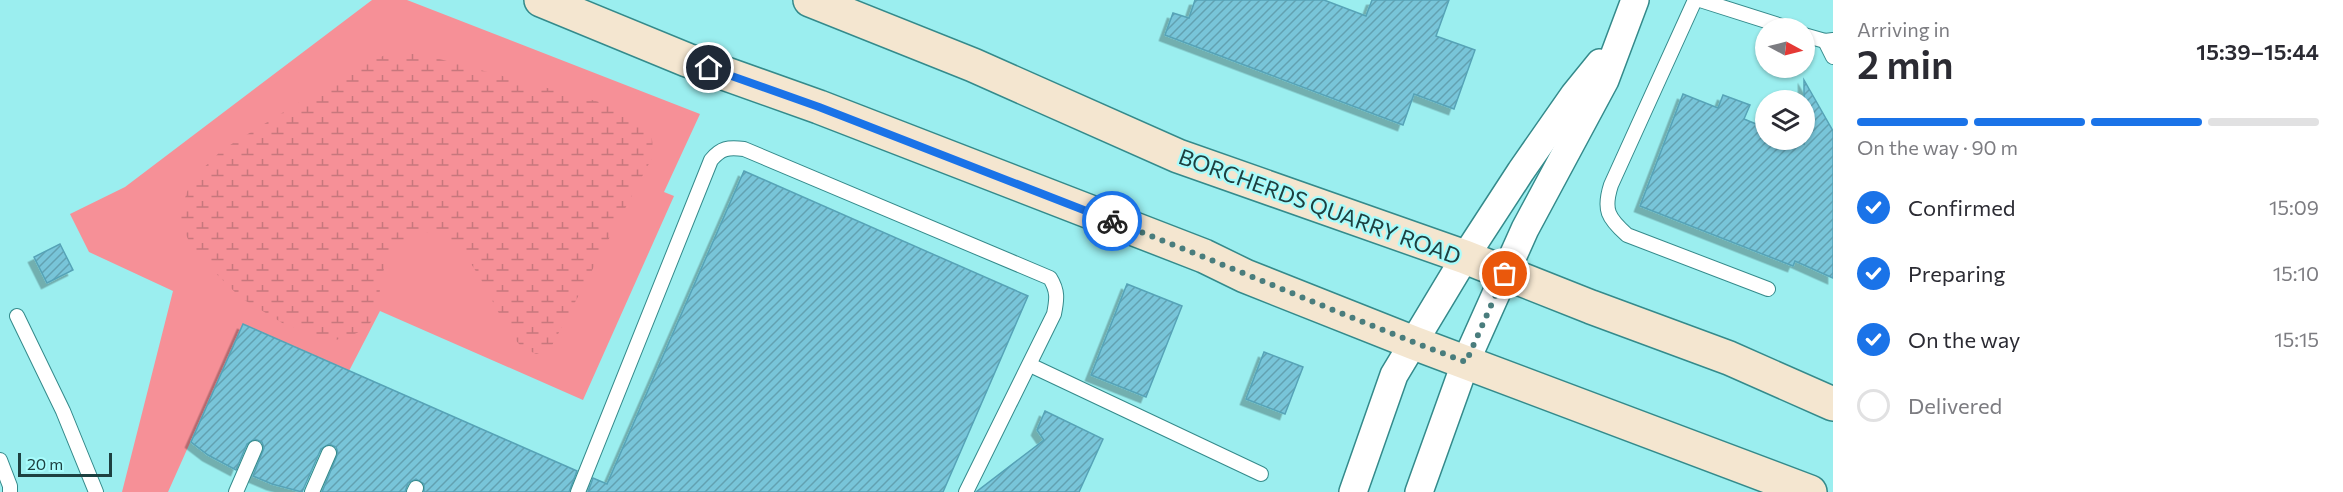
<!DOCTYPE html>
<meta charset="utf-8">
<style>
:root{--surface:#fff;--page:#f2f2f3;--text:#2b2b33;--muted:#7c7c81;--line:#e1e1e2;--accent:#1a73e8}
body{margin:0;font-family:Commissioner,sans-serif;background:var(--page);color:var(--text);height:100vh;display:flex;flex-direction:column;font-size:22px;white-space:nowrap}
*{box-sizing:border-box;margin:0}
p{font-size:20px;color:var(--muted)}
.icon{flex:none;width:33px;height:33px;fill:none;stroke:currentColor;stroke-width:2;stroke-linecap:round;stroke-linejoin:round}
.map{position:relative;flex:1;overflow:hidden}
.drawer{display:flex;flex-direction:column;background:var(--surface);width:510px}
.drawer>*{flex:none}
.needle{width:39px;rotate:97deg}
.tools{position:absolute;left:1755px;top:18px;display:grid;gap:12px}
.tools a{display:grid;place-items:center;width:60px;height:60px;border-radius:50%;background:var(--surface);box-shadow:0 2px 4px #0004;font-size:30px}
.scale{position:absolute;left:18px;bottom:15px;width:94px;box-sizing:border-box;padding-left:6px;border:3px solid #1d4040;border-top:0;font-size:16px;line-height:21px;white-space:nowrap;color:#1d4040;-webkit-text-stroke:4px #a8fcfc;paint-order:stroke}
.pin{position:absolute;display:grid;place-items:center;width:51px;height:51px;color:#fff;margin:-26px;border:3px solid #fff;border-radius:50%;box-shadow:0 2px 6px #0007}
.courier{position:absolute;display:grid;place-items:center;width:60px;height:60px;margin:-30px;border:4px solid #1a73e8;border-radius:50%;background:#fff;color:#222;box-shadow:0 2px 8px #0007}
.headline em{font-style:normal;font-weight:600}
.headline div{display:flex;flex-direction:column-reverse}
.headline{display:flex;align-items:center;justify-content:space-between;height:102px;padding:0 24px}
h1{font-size:39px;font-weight:600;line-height:45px}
.bar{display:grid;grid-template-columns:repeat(4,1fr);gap:9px 6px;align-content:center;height:72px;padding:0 24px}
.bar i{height:8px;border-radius:4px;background:var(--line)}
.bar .selected{background:var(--accent)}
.bar p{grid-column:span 4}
ol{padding:0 24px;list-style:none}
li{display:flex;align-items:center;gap:18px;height:66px}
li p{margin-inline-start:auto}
li .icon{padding:6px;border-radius:50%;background:var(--accent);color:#fff;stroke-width:4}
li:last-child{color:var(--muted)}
li i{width:33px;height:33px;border:3px solid var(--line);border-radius:50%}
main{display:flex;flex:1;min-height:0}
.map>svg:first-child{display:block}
</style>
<main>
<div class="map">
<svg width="1833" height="492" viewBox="0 0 1833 492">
<defs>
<pattern id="wetland-marsh" width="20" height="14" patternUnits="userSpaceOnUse" patternTransform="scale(1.5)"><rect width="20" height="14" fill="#f69097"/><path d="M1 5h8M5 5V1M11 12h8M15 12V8" fill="none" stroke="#c7777d"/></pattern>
<pattern id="building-hatch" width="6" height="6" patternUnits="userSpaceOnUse" patternTransform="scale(1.5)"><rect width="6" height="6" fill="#78c5d9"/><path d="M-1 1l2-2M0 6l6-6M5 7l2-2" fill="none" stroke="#62a1b1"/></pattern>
<filter id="shadow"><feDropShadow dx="-5.5" dy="5.5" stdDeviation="0" flood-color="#0004"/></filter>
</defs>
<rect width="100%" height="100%" fill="#9beeef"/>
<!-- green -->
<path fill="#f69097" d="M372 0H407L700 114 664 192 674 196 583 400 380 311 349 371 243 324 168 492H122L173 291 89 252 70 214 125 187Z"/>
<!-- wetland -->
<path fill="url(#wetland-marsh)" d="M394 51 432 57 618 107C643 120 656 127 652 158L549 351 536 354C531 351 524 349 520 345 492 318 463 205 411 238 399 245 389 256 384 269 377 288 383 315 364 329 356 335 343 337 334 341L284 324 241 298 195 253 178 219 191 180 222 150 352 70Z"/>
<!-- building -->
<g fill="url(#building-hatch)" stroke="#56a3b7" stroke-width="1.5" filter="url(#shadow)">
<path d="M1195 0H1324L1366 16 1372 0H1449L1436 36 1475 50 1454 109 1414 94 1403 125 1165 35 1173 13 1189 18Z"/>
<path d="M1804 80 1833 131V278L1795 261 1793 266 1640 206 1683 94 1718 108 1723 95 1750 105 1744 119 1766 128V140H1793L1804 144Z"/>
<path d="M744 171 1028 296 943 492H588L593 478 607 484Z"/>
<path d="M60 244 73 270 47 283 34 257Z"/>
<path d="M1127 284 1182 306 1146 397 1091 375Z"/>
<path d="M243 324 577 471 569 492H424V484L416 479 408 483 405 492H322L338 453 336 447 329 444 321 449 302 492 272 484 253 476 264 448 262 442 255 439 247 444 236 470 208 455 191 442Z"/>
<path d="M1264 352 1303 367 1285 414 1246 399Z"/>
<path d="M1045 411 1103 439 1079 492H976L1044 440 1037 430Z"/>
</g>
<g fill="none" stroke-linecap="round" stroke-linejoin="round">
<defs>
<g id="lane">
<path d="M1695 0 1611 185C1603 210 1608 218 1627 235L1768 289"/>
<path d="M1700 0 1788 28"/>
<path d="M1804 35 1825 41 1833 40"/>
<path d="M1825 41 1833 57"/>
<path d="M17 316 63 411 96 492"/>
<path d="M1030 365 1261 474"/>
<path d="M0 460 10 486V492"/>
<path d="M236 492 255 448"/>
<path d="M312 492 329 453"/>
<path d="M414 492 416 488"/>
<path d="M578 492 711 160C721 148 728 147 744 149L1050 278C1058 291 1057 299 1054 314L966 492"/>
</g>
<g id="street">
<path d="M1353 492 1394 375 1465 257 1521 171 1574 95 1600 63"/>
<path d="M1419 492 1466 361 1525 229 1605 80 1635 0"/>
</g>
<g id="secondary">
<path d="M541 0 687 60 819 107 1204 256 1245 276 1414 343 1810 492"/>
<path d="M810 0 973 65 1178 156 1465 257 1591 307 1729 358 1833 404"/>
</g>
</defs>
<!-- lane casing -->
<use href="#lane" stroke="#348a8b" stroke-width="16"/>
<!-- street casing -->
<use href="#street" stroke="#348a8b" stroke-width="30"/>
<!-- secondary casing -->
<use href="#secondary" stroke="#348a8b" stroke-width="36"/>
<!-- lane -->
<use href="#lane" stroke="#fff" stroke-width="14"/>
<!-- street -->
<use href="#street" stroke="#fff" stroke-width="27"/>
<!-- secondary -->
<use href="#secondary" stroke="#f4e6d0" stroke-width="33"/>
</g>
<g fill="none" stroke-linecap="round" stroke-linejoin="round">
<!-- done -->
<path stroke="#497d7d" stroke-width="6" stroke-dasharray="0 10.8" d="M1112 221C1231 266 1347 318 1466 362L1505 274"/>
<!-- route -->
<path stroke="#1a73e8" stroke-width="8" d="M709 68 819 107 1112 221"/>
</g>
<g text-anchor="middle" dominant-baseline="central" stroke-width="4.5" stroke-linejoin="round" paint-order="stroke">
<!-- street labels -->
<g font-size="22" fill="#1d4040" stroke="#a8fcfc">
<text transform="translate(1320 206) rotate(20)">BORCHERDS QUARRY ROAD</text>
</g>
</g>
</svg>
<div class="tools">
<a><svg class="needle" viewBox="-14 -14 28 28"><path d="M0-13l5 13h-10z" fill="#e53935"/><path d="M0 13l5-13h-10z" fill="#7c7c81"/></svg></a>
<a><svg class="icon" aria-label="layers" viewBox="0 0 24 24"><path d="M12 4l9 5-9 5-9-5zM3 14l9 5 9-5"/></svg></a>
</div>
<div class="scale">20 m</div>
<div class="pin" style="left:1505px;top:274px;background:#ea580c"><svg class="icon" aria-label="bag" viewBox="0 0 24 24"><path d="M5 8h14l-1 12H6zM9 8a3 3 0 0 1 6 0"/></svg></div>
<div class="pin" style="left:709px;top:68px;background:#1f2937"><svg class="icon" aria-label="home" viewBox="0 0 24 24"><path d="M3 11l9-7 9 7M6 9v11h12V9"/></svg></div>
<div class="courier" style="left:1112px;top:221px"><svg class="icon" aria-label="bike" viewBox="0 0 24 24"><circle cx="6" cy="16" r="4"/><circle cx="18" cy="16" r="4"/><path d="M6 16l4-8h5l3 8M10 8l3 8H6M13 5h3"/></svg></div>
</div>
<section class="drawer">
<div class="headline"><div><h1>2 min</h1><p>Arriving in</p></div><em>15:39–15:44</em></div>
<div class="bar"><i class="selected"></i><i class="selected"></i><i class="selected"></i><i></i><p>On the way · 90 m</p></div>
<ol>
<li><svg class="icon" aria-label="check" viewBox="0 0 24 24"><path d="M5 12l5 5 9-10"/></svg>Confirmed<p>15:09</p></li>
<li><svg class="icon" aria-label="check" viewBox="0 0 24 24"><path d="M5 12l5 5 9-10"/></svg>Preparing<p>15:10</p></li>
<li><svg class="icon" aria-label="check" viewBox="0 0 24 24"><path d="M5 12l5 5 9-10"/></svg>On the way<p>15:15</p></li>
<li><i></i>Delivered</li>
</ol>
</section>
</main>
